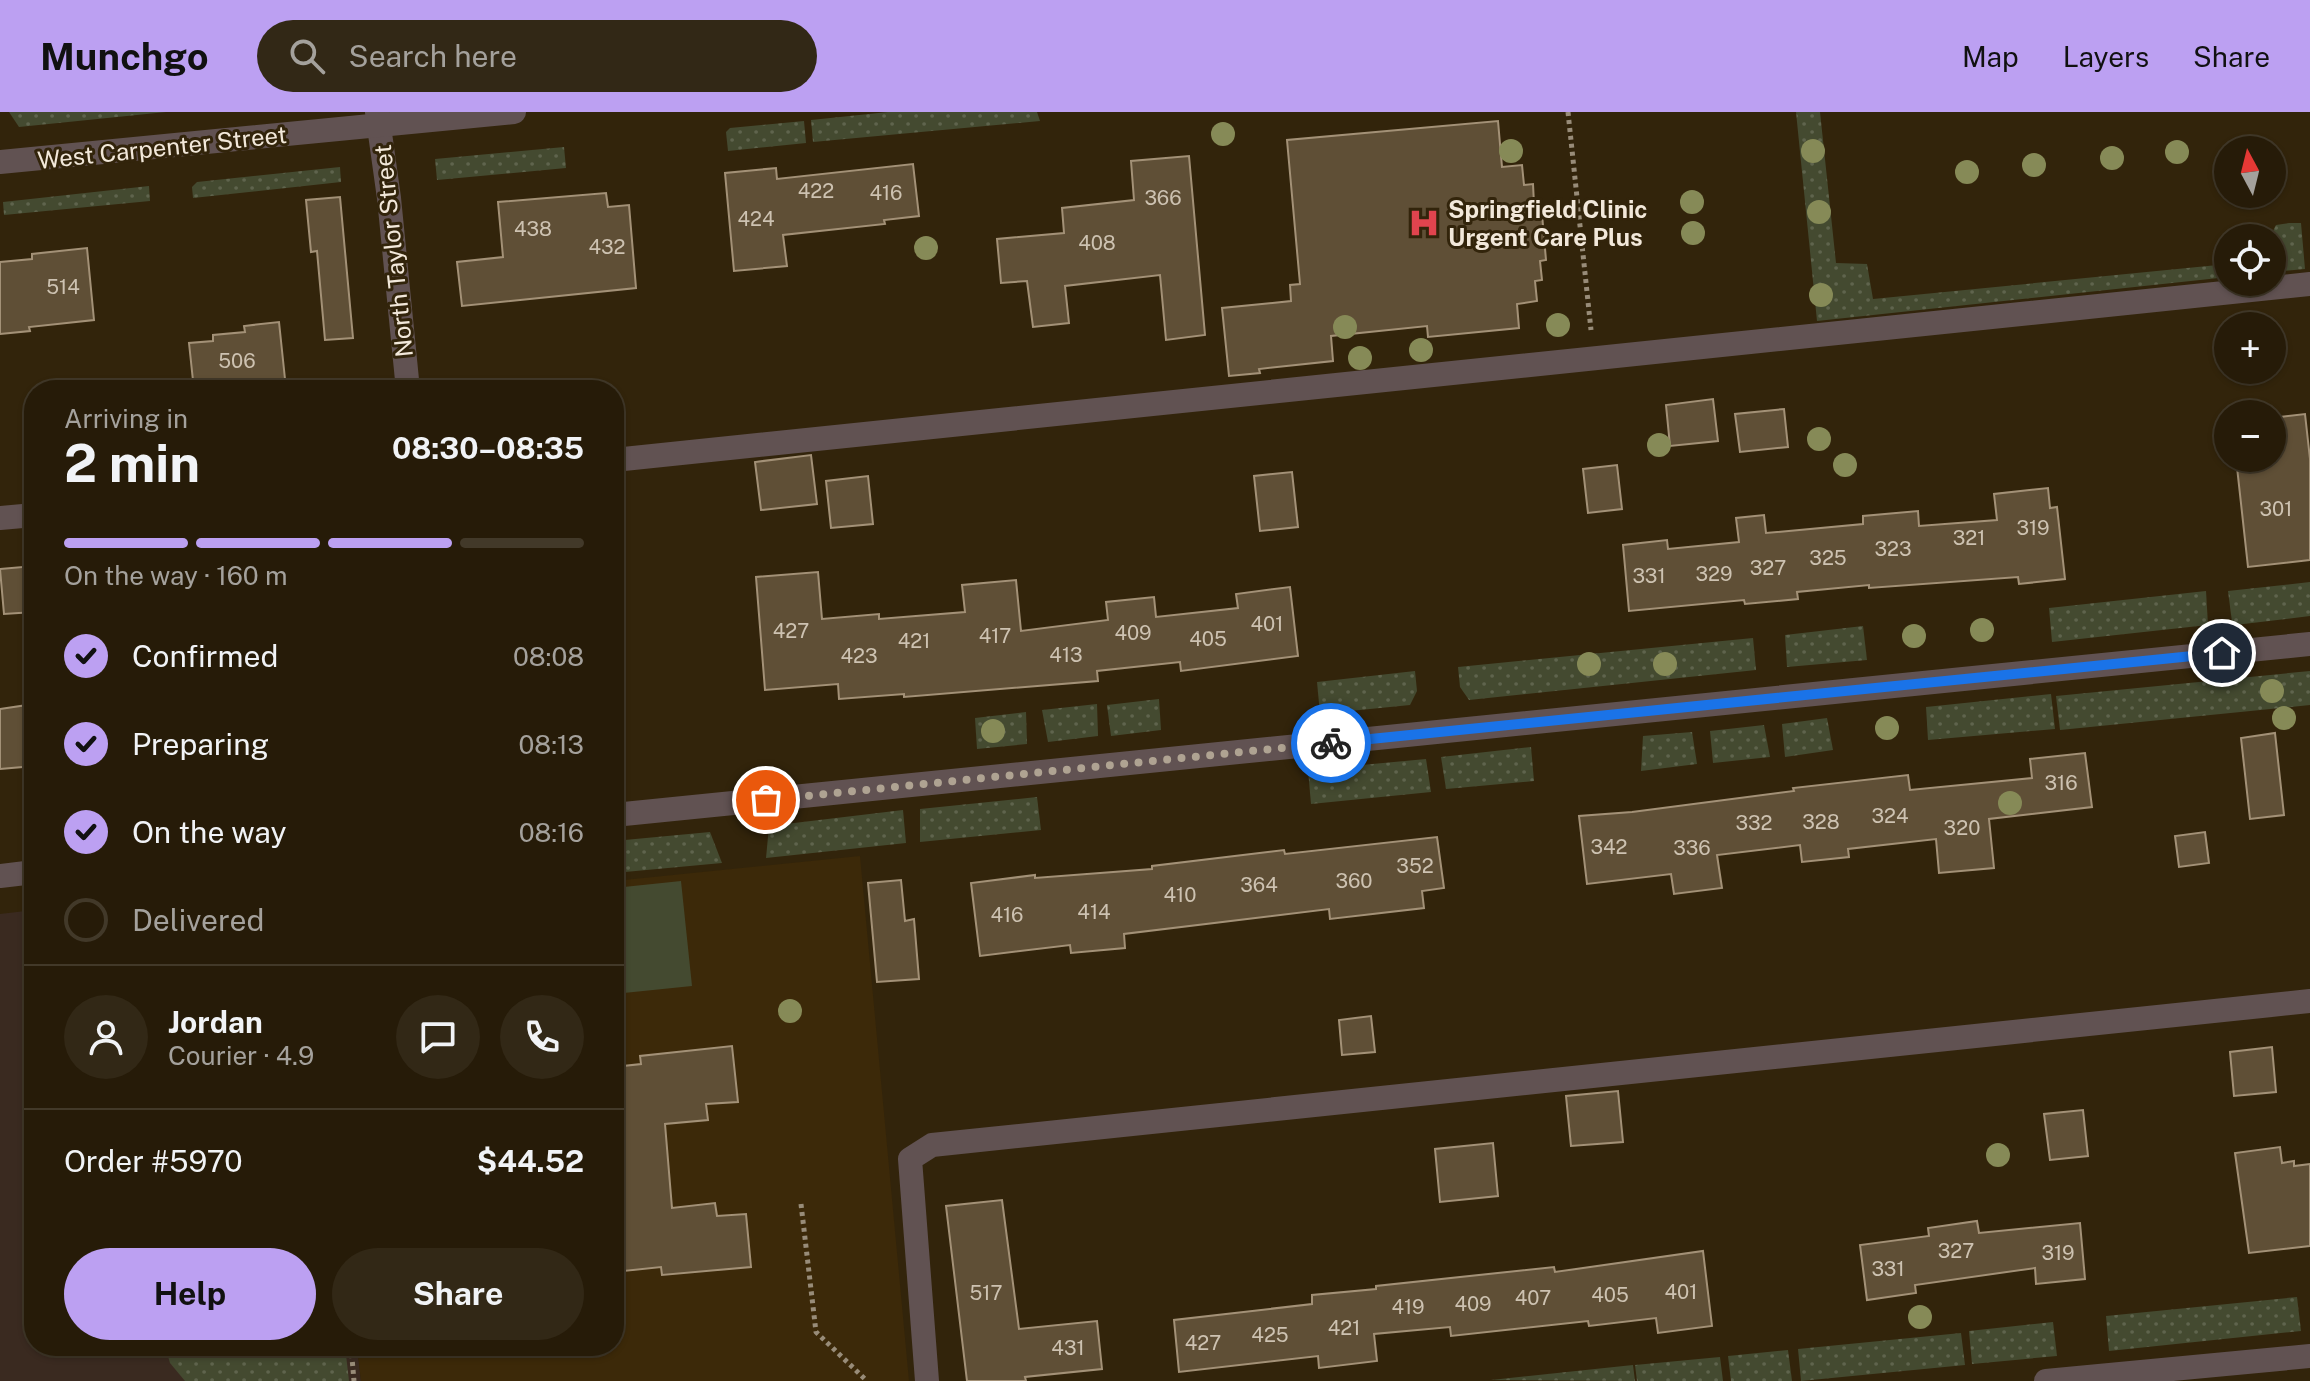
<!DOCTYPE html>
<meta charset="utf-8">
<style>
:root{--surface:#261b08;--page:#322816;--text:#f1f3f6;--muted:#a4a19c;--line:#423929;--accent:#bca0f2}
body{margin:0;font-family:"Public Sans",sans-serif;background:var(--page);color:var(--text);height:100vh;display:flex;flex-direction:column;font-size:30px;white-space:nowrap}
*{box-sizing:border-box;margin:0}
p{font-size:26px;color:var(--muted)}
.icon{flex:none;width:44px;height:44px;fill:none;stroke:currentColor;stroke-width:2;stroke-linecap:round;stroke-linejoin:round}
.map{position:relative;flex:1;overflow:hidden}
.side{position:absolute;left:24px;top:268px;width:600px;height:976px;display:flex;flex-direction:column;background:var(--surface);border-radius:32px;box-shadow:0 2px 6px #0004,0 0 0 2px var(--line)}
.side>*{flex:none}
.needle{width:52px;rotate:353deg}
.controls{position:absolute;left:2214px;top:24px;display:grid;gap:16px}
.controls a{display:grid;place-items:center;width:72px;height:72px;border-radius:50%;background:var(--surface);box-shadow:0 2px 6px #0004,0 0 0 2px var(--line);font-size:40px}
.pin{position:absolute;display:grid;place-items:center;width:68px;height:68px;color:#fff;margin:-34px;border:4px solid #fff;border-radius:50%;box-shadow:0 2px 8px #0007}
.courier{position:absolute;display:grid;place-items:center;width:80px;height:80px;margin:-40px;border:6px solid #1a73e8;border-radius:50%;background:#fff;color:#222;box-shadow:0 2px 10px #0007}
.head em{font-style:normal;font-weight:700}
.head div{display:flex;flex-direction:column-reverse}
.head{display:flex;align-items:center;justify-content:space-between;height:136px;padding:0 40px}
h1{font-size:52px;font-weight:700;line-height:60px}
.bar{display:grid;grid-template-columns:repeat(4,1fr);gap:12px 8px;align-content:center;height:96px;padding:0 40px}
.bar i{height:10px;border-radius:6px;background:var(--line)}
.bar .current{background:var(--accent)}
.bar p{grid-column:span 4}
.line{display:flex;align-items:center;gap:20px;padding:0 40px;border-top:2px solid var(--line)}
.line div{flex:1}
.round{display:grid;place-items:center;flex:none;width:84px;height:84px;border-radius:42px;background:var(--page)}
ol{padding:0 40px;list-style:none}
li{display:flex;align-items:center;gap:24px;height:88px}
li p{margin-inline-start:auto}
li .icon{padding:8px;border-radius:50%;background:var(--accent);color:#111;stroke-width:4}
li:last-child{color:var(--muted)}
li i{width:44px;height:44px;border:4px solid var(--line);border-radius:50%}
.cta{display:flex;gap:16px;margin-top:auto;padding:16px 40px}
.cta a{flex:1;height:92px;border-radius:48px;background:var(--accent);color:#111;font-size:32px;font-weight:700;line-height:92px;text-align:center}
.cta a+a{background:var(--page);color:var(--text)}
header{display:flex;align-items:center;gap:48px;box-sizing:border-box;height:112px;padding:0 40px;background:var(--accent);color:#111}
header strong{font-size:38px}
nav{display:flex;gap:44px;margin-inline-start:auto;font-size:28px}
.search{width:560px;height:72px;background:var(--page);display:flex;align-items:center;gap:20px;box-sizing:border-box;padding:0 28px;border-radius:44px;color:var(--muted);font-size:30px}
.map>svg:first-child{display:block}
</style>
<header>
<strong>Munchgo</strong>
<div class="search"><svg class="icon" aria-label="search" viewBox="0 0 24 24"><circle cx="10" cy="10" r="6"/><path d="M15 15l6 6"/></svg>Search here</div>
<nav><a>Map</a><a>Layers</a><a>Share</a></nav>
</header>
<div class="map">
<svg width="2310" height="1269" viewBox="0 0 2310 1269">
<defs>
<pattern id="grass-dots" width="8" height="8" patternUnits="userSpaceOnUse" patternTransform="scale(2)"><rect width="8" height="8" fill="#444a30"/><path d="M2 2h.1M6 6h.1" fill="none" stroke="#5f644d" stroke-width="1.8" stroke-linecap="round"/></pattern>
</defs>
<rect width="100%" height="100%" fill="#32240b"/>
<!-- commercial -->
<path fill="#3a2a20" d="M34 798V1234H357L361 1269H0V802Z"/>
<!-- built -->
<path fill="#3c2909" d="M860 744 909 1269H361L357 1234H614V769Z"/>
<!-- grass -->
<g fill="url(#grass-dots)">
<path d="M9 0H166L19 15Z"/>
<path d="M888 0H1037L1040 9 813 30 811 8Z"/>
<path d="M1796 0H1820L1836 151 1867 152 1873 187 2228 152V165L1817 209Z"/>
<path d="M804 9 806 31 728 39 726 20 730 16Z"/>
<path d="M564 35 566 56 437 68 435 47Z"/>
<path d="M340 55 341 70 193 86 192 75 197 70Z"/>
<path d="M149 74 150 89 4 103 3 90Z"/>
<path d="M2289 111H2301L2305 157 2272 160V148L2275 147 2272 121 2276 113Z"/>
<path d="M2310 470V504L2235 513 2232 510 2228 479Z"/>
<path d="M2206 479 2208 513 2052 530 2049 496Z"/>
<path d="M1863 514 1867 548 1787 555 1785 523Z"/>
<path d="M1753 526 1756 558 1469 588 1460 575 1458 555Z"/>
<path d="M1415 559 1417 579 1410 593 1320 602 1317 570Z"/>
<path d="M2310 559V593L2060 618 2056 584Z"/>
<path d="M2051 582 2055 617 1928 628 1926 595Z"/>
<path d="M1159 587 1161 618 1111 624 1107 593Z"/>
<path d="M1097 592 1098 624 1048 630 1042 598Z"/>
<path d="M1026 600 1027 632 977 637 975 606Z"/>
<path d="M1827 606 1833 638 1785 645 1782 612Z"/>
<path d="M1764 613 1770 645 1713 651 1710 619Z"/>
<path d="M1692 620 1697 652 1641 659 1643 624Z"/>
<path d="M1531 635 1534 669 1446 677 1441 645Z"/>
<path d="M1426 647 1431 680 1311 692 1308 658Z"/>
<path d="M1037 685 1041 718 920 730V697Z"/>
<path d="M903 698 906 731 766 746 769 714Z"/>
<path d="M710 720 722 751 614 761V729Z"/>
<path d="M2297 1185 2301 1219 2109 1239 2106 1204Z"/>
<path d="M2053 1210 2057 1244 1972 1252 1969 1219Z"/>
<path d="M1961 1221 1965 1253 1801 1269 1798 1237Z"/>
<path d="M165 1234H345L349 1269H185L170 1251Z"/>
<path d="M1788 1238 1792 1269H1731L1728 1244Z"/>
<path d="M1720 1245 1723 1269H1637L1635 1253Z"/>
<path d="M1633 1253 1635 1269 1491 1268Z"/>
</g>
<!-- pitch -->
<path fill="#444a30" d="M681 769 692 874 614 882V776Z"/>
<!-- building -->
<g fill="#5f4f36" stroke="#a39177" stroke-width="2">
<path d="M1498 9 1502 55 1522 53 1524 73 1533 72 1534 92 1541 91 1546 148 1540 149 1542 168 1535 169 1537 189 1517 192 1519 216 1428 225 1427 214 1331 224 1333 249 1259 257 1260 261 1229 264 1222 196 1291 189 1290 173 1300 172 1287 28Z"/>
<path d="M1189 44 1205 223 1166 228 1160 163 1065 174 1069 211 1033 215 1027 169 1001 171 997 127 1064 121 1062 96 1134 88 1131 49Z"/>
<path d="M913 52 919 104 884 108 885 112 783 123 787 154 734 159 725 61 776 56 777 67Z"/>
<path d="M606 81 608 95 629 93 636 176 462 194 457 150 503 145 498 90Z"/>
<path d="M340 85 353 226 325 228 317 139 311 140 306 88Z"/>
<path d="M87 136 94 208 29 215 30 219 0 222V150L32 147V142Z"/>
<path d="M279 210 285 267 229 272 230 278H194L189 231 213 229V223L245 220 244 214Z"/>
<path d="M1713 287 1718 329 1670 334 1666 293Z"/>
<path d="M1784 297 1788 335 1740 340 1735 302Z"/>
<path d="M2305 302 2310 347V448L2248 455 2236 346H2272V306Z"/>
<path d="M811 343 817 392 761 398 755 350Z"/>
<path d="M1617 353 1622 397 1588 401 1583 357Z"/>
<path d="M1292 360 1298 415 1260 419 1254 364Z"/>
<path d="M868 364 873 412 831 416 826 369Z"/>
<path d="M2048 376 2050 396 2057 395 2065 467 2019 472 2018 465 1869 476V473L1797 480 1798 487 1745 492 1744 488 1629 499 1623 433 1667 428 1668 437 1739 430 1736 406 1764 403 1766 421 1863 412V404L1918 399 1919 414 1997 408 1994 382Z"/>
<path d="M34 454V500L4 502 0 457Z"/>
<path d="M818 460 822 507 879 502V507L965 500 962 473 1016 468 1021 519 1108 508 1106 490 1154 485 1156 505 1238 496 1236 482 1290 475 1298 544 1181 559 1180 550 1097 559 1098 569 904 585V582L839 587 838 572 765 578 756 465Z"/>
<path d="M34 592V654L0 657V597Z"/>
<path d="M2275 621 2284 703 2250 707 2241 626Z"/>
<path d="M2085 641 2092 695 1989 707 1994 756 1939 761 1936 727 1848 737 1849 745 1802 750 1800 733 1717 743 1722 776 1674 782 1671 762 1587 772 1579 704 1632 700 1794 679 1793 676 1908 663 1910 678 2032 666 2030 647Z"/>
<path d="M2205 720 2209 751 2179 755 2175 724Z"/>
<path d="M1437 725 1444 776 1422 779 1424 796 1330 807 1329 797 1124 822 1125 836 1071 841 1070 833 980 844 971 771 1035 763V766L1152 757V754L1284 738 1285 742Z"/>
<path d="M901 768 905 809 914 807 919 867 877 870 868 771Z"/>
<path d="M1371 904 1375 940 1342 943 1339 908Z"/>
<path d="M732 934 738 990 706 992 708 1008 665 1012 672 1096 715 1091 717 1104 746 1102 751 1155 662 1163 661 1155 614 1160V955L641 952 640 944Z"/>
<path d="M2272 935 2276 980 2234 984 2230 940Z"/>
<path d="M1618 979 1623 1030 1571 1034 1566 984Z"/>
<path d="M2083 998 2088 1044 2050 1048 2044 1002Z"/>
<path d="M1493 1031 1498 1084 1440 1090 1435 1037Z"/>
<path d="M2280 1035 2282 1051 2294 1049V1054L2310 1052V1134L2249 1141 2235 1041Z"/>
<path d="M1002 1088 1019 1217 1097 1209 1102 1257 1025 1265 1026 1269H967L946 1094Z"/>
<path d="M1977 1109 1979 1121 2080 1111 2085 1167 2036 1172 2035 1156 1915 1173 1916 1181 1867 1188 1860 1133 1929 1124 1928 1116Z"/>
<path d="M1703 1139 1712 1214 1658 1221 1656 1206 1589 1214 1588 1209 1451 1224 1450 1215 1374 1222 1377 1249 1319 1256 1318 1244 1179 1260 1174 1208 1312 1192V1183L1376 1177V1174L1554 1155 1555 1160Z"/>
</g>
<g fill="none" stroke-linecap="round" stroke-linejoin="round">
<!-- path -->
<g stroke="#988c79" stroke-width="5" stroke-dasharray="4 4" stroke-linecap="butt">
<path d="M1568 0 1591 218"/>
<path d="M801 1092 816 1220 867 1269"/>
<path d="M351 1234 354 1269"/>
</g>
<!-- minor -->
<g stroke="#615252" stroke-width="24">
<path d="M377 0 389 86 408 278"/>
<path d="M0 50 514 0"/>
<path d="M614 348 2310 172"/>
<path d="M0 406 34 403"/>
<path d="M614 703 2310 532"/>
<path d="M0 764 34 760"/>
<path d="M927 1269 910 1047 932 1033 2310 889"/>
<path d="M2046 1269 2310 1244"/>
</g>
</g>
<!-- trees -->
<g fill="#868a57">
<circle cx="1223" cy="22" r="12"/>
<circle cx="1511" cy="39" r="12"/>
<circle cx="1813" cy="39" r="12"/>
<circle cx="2177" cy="40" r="12"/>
<circle cx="2112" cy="46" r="12"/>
<circle cx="2034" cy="53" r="12"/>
<circle cx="1967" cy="60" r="12"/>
<circle cx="1692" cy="90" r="12"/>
<circle cx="1819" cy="100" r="12"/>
<circle cx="1693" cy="121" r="12"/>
<circle cx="926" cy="136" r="12"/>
<circle cx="1821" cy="183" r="12"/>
<circle cx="1558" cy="213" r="12"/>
<circle cx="1345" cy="215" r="12"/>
<circle cx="1421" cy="238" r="12"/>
<circle cx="1360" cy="246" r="12"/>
<circle cx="1819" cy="327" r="12"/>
<circle cx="1659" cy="333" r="12"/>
<circle cx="1845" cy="353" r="12"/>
<circle cx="1982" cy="518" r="12"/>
<circle cx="1914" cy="524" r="12"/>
<circle cx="1589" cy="552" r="12"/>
<circle cx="1665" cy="552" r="12"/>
<circle cx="2272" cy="579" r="12"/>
<circle cx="2284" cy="606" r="12"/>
<circle cx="1887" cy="616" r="12"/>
<circle cx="993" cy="619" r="12"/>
<circle cx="2010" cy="691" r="12"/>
<circle cx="790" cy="899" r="12"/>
<circle cx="1998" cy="1043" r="12"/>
<circle cx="1920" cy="1205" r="12"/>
</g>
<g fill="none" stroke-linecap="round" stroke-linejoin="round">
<!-- done -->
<path stroke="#afa392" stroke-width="8" stroke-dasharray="0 14.4" d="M766 688 1331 631"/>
<!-- route -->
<path stroke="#1a73e8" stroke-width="10" d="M1331 631 2222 541"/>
</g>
<!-- icons -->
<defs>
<symbol id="hospital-bare" viewBox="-9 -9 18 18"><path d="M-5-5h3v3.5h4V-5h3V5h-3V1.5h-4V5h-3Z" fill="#e0444e" stroke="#32240b" stroke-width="2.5" paint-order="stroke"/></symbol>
</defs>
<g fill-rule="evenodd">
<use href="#hospital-bare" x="1402" y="89" width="44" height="44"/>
</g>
<g text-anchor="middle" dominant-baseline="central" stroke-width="6" stroke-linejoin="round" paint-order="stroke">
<!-- number labels -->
<g font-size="20" fill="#cdc2b1">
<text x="816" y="79">422</text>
<text x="886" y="81">416</text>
<text x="1163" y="86">366</text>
<text x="756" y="107">424</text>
<text x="533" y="117">438</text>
<text x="1097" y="131">408</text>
<text x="607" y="135">432</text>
<text x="63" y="175">514</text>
<text x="237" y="249">506</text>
<text x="2276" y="397">301</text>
<text x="2033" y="416">319</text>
<text x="1969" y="426">321</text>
<text x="1893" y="437">323</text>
<text x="1828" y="446">325</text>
<text x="1768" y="456">327</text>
<text x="1714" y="462">329</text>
<text x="1649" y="464">331</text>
<text x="1267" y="512">401</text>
<text x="791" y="519">427</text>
<text x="1133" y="521">409</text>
<text x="995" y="524">417</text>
<text x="1208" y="527">405</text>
<text x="914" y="529">421</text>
<text x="1066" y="543">413</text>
<text x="859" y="544">423</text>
<text x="2061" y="671">316</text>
<text x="1890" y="704">324</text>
<text x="1821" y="710">328</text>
<text x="1754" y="711">332</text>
<text x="1962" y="716">320</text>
<text x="1609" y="735">342</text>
<text x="1692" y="736">336</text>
<text x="1415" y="754">352</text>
<text x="1354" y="769">360</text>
<text x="1259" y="773">364</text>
<text x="1180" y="783">410</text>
<text x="1094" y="800">414</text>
<text x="1007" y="803">416</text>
<text x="1956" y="1139">327</text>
<text x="2058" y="1141">319</text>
<text x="1888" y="1157">331</text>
<text x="1681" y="1180">401</text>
<text x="986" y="1181">517</text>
<text x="1610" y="1183">405</text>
<text x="1533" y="1186">407</text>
<text x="1473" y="1192">409</text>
<text x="1408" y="1195">419</text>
<text x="1344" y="1216">421</text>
<text x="1270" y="1223">425</text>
<text x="1203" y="1231">427</text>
<text x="1068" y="1236">431</text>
</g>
<!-- street labels -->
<g font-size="24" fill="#f2e8da" stroke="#32240b">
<text transform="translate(162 35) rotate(-6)">West Carpenter Street</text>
<text transform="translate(393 139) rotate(-96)">North Taylor Street</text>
</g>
<!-- poi labels -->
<g font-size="24" font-weight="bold" fill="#f2e8da" stroke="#32240b" text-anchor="start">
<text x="1448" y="97">Springfield Clinic<tspan x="1448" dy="28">Urgent Care Plus</tspan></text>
</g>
</g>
</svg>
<div class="controls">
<a><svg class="needle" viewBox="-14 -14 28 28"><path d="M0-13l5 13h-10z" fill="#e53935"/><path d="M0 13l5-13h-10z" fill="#a4a19c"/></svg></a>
<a><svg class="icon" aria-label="locate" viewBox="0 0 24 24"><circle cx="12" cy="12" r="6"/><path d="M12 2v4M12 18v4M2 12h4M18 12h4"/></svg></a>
<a>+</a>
<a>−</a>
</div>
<div class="pin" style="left:766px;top:688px;background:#ea580c"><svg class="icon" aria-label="bag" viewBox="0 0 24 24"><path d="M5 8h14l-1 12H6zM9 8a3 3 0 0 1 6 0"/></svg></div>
<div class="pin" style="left:2222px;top:541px;background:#1f2937"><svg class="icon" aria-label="home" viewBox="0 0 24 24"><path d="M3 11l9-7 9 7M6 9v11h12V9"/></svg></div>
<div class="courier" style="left:1331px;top:631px"><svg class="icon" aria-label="bike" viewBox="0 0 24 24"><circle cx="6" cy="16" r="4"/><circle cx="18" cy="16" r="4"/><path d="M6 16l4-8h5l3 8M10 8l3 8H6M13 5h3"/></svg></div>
<section class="side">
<div class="head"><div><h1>2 min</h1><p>Arriving in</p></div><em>08:30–08:35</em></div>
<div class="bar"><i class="current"></i><i class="current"></i><i class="current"></i><i></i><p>On the way · 160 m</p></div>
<ol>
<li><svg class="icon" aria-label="check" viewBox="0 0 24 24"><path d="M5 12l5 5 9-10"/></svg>Confirmed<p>08:08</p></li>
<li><svg class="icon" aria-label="check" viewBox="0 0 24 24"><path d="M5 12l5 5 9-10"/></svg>Preparing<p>08:13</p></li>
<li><svg class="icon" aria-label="check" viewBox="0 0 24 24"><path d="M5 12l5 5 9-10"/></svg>On the way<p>08:16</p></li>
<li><i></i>Delivered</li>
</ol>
<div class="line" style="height:144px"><a class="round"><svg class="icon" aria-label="person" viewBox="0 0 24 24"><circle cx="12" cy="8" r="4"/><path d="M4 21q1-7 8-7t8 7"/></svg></a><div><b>Jordan</b><p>Courier · 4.9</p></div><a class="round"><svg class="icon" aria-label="chat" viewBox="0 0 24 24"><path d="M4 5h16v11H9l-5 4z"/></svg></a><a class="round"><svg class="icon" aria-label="phone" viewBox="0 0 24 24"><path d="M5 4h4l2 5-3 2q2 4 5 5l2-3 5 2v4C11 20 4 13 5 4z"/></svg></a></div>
<div class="line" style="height:104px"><div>Order #5970</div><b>$44.52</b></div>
<div class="cta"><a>Help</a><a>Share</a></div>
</section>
</div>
